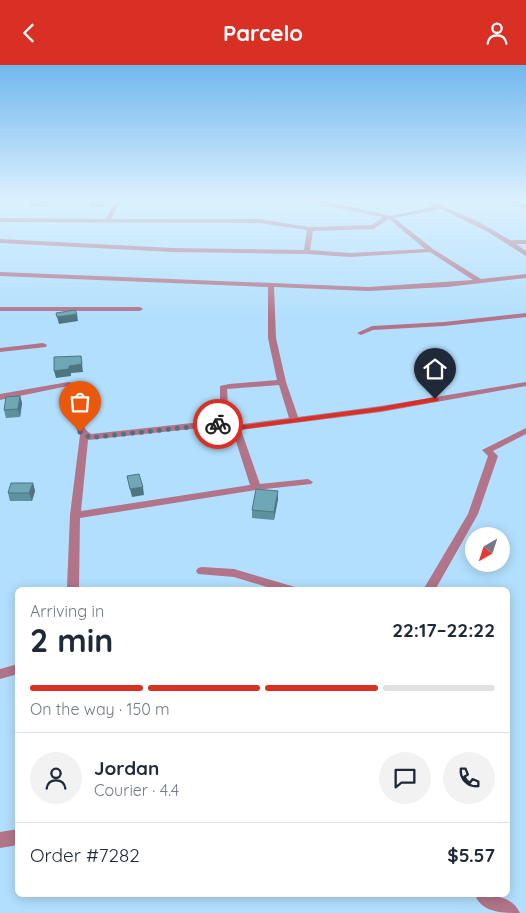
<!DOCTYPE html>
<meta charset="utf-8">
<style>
:root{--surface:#fff;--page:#f2f2f3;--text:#1f2937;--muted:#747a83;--line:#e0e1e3;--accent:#d93025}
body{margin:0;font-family:Quicksand,sans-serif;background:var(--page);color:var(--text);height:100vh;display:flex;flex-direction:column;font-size:19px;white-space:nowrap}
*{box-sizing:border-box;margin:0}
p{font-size:16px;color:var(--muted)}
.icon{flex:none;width:28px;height:28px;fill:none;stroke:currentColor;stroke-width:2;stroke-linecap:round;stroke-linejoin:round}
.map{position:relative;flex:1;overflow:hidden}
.panel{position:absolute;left:15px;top:522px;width:495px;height:310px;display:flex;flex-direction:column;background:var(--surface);border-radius:8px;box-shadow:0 2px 12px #0003}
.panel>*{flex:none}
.needle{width:32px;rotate:219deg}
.buttons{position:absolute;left:465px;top:462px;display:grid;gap:10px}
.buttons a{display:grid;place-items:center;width:45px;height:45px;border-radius:50%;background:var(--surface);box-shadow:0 2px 12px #0003;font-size:25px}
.pin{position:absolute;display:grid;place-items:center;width:42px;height:42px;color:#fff;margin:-51px -21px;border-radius:50% 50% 50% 0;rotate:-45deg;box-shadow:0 0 5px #0007}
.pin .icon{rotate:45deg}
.courier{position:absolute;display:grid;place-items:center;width:50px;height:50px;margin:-25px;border:4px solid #d93025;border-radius:50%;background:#fff;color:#222;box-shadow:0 1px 6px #0007}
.summary em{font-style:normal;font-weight:800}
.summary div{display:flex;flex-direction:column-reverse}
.summary{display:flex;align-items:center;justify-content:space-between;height:85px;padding:0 15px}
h1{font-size:32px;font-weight:800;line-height:38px}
.bar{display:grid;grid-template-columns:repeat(4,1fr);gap:8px 5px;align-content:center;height:60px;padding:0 15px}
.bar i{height:6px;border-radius:4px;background:var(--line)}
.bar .current{background:var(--accent)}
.bar p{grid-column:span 4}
.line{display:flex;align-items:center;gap:12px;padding:0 15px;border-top:1px solid var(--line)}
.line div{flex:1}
.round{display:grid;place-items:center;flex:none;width:52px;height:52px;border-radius:26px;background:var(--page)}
header{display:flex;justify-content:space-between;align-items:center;height:65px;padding:0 15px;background:var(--accent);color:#fff;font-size:22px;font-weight:800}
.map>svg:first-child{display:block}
</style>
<header><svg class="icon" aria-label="back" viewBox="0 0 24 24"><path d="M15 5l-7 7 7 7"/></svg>Parcelo<svg class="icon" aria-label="person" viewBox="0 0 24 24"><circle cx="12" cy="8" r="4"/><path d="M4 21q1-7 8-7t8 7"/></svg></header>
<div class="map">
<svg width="526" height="848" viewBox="0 0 526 848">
<rect width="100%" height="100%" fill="#b2dffd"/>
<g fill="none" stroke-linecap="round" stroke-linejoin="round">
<!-- minor -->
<g fill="#b27489" fill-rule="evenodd">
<path d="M116 135H121L111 154H259L310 162 372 160 383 152 296 135 325 136 391 151 436 141 422 135H429L479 157 510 175H526V179H516L526 186V191L488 167 441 144 394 153 433 184 481 214 526 209V213L447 222 368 226 274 222 276 273 286 317 298 352 381 341 526 317V321L381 347 241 365 260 419 308 414 313 417 311 419 256 425 80 453 79 522 77 525H69L67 522 70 450 80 370C69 355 76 342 83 327L81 324 68 321 0 335V329L68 317 87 320 91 327C85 340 75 359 91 369L220 355V321L229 319 277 315 268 273V222L0 211V207L368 222 473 215 430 187 350 192 307 189 173 187 0 178V174L173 183 304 185 307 165 259 158 0 157V153L106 154ZM389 154 425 184 350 188 310 185 313 166 373 164ZM279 320 289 353 236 360 229 357 227 324ZM219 361 228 363 234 370 250 420 81 446 88 375Z"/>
<path d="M503 135H510L526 140V144Z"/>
<path d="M0 242H140L143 244 140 246H0Z"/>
<path d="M526 248V252L444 261 373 265 361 270 357 268 372 261 444 257Z"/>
<path d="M43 278 47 280 46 282 0 287V283Z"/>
<path d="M526 363V369L493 386 498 391 478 449 435 525H423L468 449 488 391 482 385Z"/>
<path d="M202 502 234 504 295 522 297 525H277L234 512 198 509 196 506 198 503Z"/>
<path d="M18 599V609L0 614V604Z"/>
<path d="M18 764V780L0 783V767Z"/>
<path d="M475 830C491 830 512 830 520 848 503 848 482 848 475 830Z"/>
</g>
</g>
<!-- wall -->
<g fill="#5f909d">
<path d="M29 135H49V137L45 141H30L29 136Z"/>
<path d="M91 135 105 137 103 142H91L90 137Z"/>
<path d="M20 331 22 338 20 352 6 353 4 345Z"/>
<path d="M33 418 35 426 32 436H10L8 428Z"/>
<path d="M278 434 274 455 252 453V445Z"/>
</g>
<!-- shaded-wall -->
<g fill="#4e7580">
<path d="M45 135H49V137L45 141 44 136Z"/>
<path d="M103 135H105V137L103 142 102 137Z"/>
<path d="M77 249 78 256 59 259 57 252Z"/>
<path d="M81 291 83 307 71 308V311L56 313 54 306 69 301Z"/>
<path d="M20 331 22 338 20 352 18 344Z"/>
<path d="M33 418 35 426 32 436 29 428Z"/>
<path d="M143 422 144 430 132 432 130 424Z"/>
<path d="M278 426V434L274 455V447Z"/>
</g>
<!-- building -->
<g fill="#6fa7b7" stroke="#4e7580">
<path d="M29 135H45L44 136H29Z"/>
<path d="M91 135H103L102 137H90Z"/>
<path d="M75 245 77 249 57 252 56 248Z"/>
<path d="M81 291 82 299 69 301V304L54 306V292Z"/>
<path d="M20 331 18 344 4 345 6 332Z"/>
<path d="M139 409 143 422 130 424 127 411Z"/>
<path d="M11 418H33L29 428H8Z"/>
<path d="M256 424 278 426 274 447 252 445Z"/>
</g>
<!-- sky -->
<linearGradient id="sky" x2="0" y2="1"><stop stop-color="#71b7ee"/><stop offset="0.53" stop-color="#dcf1fe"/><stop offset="1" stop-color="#dcf1fe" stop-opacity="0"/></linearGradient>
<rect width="526" height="254" fill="url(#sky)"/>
<!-- route -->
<path fill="#d93025" d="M435 332 439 334 438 336 381 346 236 365 215 359C221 354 231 357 237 361L381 342Z"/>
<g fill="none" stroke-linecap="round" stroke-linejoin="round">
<!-- done -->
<path stroke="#546f82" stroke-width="5" stroke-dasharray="0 9" d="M80 367 89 372H96L218 359"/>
</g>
</svg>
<div class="buttons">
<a><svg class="needle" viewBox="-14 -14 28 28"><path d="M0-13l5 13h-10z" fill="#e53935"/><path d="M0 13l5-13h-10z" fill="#747a83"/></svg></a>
</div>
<div class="pin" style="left:80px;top:367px;background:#ea580c"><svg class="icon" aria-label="bag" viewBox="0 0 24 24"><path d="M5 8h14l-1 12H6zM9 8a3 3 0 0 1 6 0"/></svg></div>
<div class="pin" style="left:435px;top:334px;background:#1f2937"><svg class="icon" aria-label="home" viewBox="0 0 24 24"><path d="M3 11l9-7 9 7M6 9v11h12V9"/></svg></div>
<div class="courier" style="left:218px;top:359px"><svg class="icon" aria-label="bike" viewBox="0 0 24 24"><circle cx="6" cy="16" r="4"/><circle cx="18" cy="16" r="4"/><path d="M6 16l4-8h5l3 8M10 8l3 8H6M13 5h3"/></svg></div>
<section class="panel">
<div class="summary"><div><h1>2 min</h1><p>Arriving in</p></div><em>22:17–22:22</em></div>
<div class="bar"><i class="current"></i><i class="current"></i><i class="current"></i><i></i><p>On the way · 150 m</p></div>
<div class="line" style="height:90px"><a class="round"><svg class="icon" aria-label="person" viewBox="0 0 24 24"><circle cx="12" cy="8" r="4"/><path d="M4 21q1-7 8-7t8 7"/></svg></a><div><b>Jordan</b><p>Courier · 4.4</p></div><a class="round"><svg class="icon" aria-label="chat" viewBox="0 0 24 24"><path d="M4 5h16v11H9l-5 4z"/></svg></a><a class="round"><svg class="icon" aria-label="phone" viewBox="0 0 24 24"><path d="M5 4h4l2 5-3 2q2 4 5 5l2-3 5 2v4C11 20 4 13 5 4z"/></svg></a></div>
<div class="line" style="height:65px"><div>Order #7282</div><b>$5.57</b></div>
</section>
</div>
